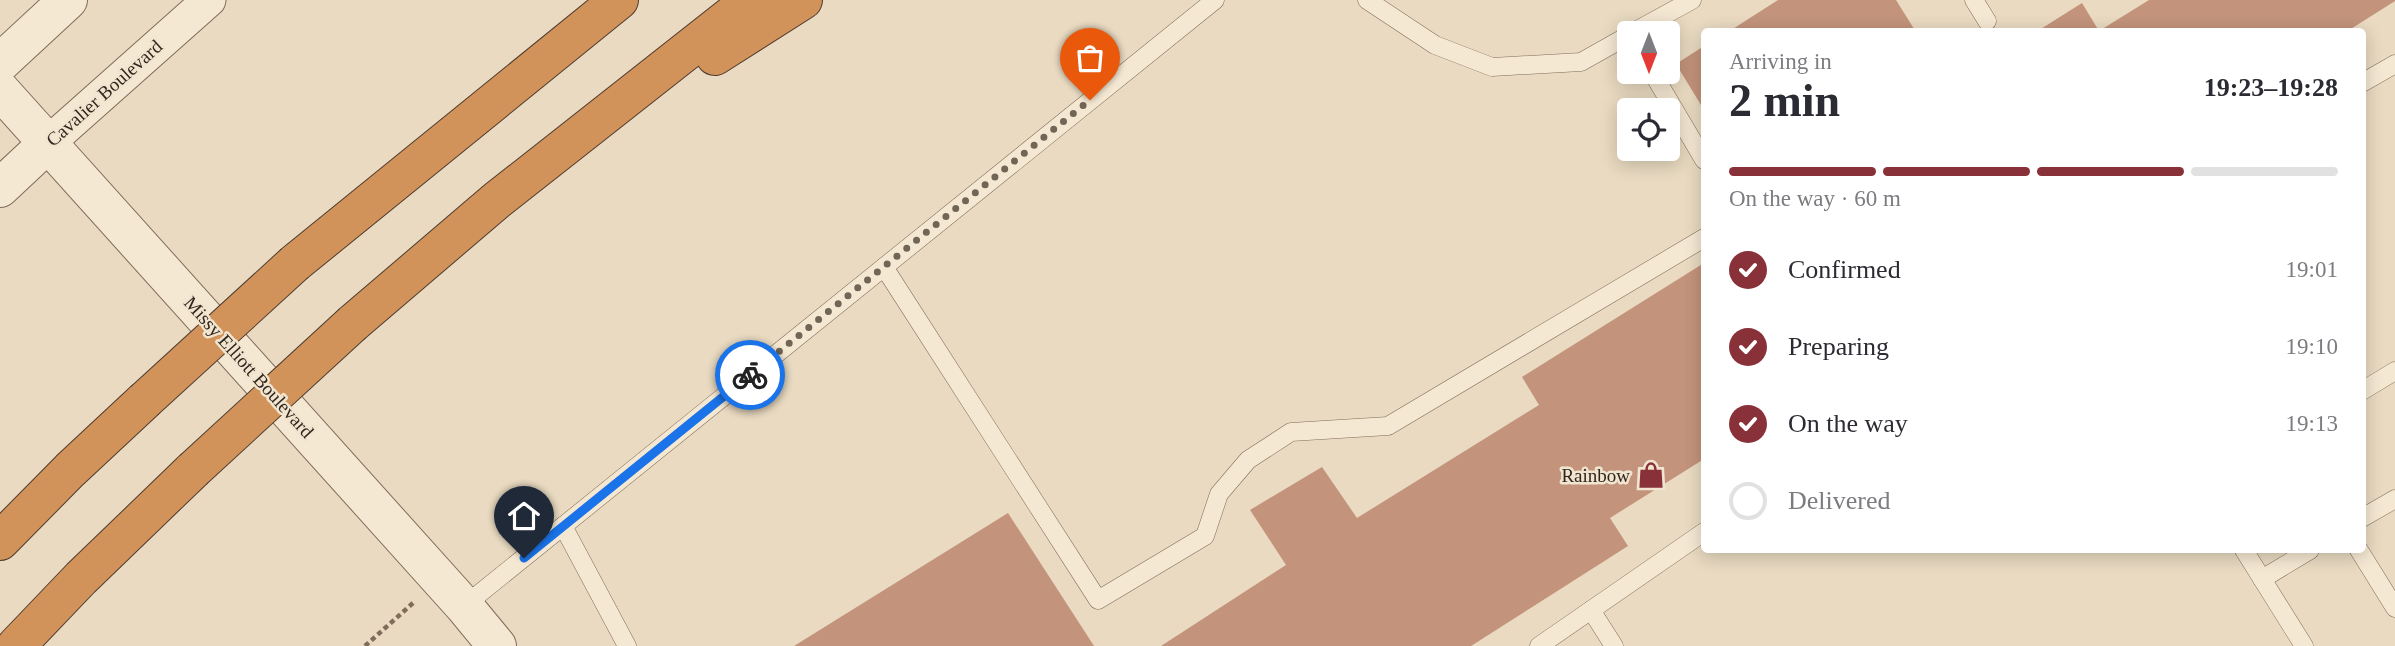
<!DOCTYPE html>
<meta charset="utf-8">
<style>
:root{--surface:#fff;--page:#f7f7f7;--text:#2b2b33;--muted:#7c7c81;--line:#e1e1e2;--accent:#893138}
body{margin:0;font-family:Georgia,serif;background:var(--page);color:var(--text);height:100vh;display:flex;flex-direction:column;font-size:26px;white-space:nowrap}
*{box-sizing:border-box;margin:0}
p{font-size:23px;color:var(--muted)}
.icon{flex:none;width:38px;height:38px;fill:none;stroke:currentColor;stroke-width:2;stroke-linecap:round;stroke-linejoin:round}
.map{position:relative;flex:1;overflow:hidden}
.panel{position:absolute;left:1701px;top:28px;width:665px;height:525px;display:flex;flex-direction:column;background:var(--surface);border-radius:7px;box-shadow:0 4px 18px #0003}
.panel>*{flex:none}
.needle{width:46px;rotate:180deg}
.controls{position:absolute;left:1617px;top:21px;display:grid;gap:14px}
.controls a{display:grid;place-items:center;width:63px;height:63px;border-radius:7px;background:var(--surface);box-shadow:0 4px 18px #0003;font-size:35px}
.pin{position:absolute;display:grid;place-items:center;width:60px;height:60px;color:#fff;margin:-72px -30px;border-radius:50% 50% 50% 0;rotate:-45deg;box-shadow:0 0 7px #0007}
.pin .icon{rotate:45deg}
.courier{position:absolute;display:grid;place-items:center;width:70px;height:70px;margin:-35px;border:5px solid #1a73e8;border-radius:50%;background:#fff;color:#222;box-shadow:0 2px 9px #0007}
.summary em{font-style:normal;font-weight:800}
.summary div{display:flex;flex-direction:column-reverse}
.summary{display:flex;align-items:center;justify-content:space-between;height:119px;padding:0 28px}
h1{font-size:46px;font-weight:800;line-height:52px}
.bar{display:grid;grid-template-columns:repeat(4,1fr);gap:10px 7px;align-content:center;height:84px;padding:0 28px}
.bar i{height:9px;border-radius:5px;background:var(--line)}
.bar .current{background:var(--accent)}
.bar p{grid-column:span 4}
ol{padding:0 28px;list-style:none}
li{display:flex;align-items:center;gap:21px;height:77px}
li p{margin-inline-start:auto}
li .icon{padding:7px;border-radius:50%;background:var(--accent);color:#fff;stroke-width:4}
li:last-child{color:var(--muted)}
li i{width:38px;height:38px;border:4px solid var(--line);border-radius:50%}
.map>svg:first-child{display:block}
</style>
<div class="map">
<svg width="2395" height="646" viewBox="0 0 2395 646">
<rect width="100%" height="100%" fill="#e9dac1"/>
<!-- building -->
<g fill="#c3937b">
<path d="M1778 0H1896L1916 32H1728Z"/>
<path d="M2149 0H2395V1L2346 32H2036L2082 3 2099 31Z"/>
<path d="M1704 46V110L1676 64Z"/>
<path d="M1704 263V459L1610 518 1628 546 1471 646H1161L1286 565 1250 510 1322 467 1357 518 1539 405 1522 377Z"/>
<path d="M1008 513 1094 646H794Z"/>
</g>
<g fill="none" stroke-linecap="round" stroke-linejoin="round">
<defs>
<g id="service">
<path d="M1367 0 1435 45 1492 67 1581 62 1629 35"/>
<path d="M1974 0 1987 21"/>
<path d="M1632 33 1692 0"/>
<path d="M1652 72 1704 160"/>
<path d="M2362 83 2395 64"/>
<path d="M884 267 1098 600 1205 536 1219 494 1248 460 1291 432 1388 426 1704 238"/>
<path d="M2362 391 2395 371"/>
<path d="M2362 518 2395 499"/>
<path d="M563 526 627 646"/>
<path d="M2244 550 2304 646"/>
<path d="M2359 550 2395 608"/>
<path d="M2262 579 2310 550"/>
<path d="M464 606 1215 0"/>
<path d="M1591 610 1614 646"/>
<path d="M1539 646 1704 532"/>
</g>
<path id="minor" d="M48 143 209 0"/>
<g id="tertiary">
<path d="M0 63 68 0"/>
<path d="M0 90 464 606 497 646"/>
<path d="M0 188 48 143"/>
</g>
<g id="motorway">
<path d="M715 56 803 0"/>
<path d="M295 263 619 0"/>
<path d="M353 323 497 200 751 0"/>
<path d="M0 541 70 470 144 401"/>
<path d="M16 646 81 578 193 470"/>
</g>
</defs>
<!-- service casing -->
<use href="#service" stroke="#806c5b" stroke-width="19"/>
<!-- minor casing -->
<use href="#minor" stroke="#806c5b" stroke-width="35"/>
<!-- tertiary casing -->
<use href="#tertiary" stroke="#806c5b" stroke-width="40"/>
<!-- motorway casing -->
<use href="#motorway" stroke="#4e3b2f" stroke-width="40"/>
<!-- path -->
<path stroke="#806c5b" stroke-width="4.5" stroke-dasharray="5 3.5" stroke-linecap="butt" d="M365 646 413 603"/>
<!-- service -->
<use href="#service" stroke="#f5e8d3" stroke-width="18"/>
<!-- minor -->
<use href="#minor" stroke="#f5e8d3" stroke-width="33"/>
<!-- tertiary -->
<use href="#tertiary" stroke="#f5e8d3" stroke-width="38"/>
<!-- motorway -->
<use href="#motorway" stroke="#d19359" stroke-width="38"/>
<defs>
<g id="motorway-bridge">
<path d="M144 401 295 263"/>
<path d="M193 470 353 323"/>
</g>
</defs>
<!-- motorway-bridge casing -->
<use href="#motorway-bridge" stroke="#4e3b2f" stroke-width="40" stroke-linecap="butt"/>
<!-- motorway-bridge -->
<use href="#motorway-bridge" stroke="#d19359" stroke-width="38"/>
</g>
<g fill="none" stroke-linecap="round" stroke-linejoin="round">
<!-- done -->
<path stroke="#716556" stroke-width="7" stroke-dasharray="0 12.6" d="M750 375 1090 100"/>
<!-- route -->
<path stroke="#1a73e8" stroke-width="9" d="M524 558 750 375"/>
</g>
<!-- icons -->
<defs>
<symbol id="shop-bare" viewBox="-9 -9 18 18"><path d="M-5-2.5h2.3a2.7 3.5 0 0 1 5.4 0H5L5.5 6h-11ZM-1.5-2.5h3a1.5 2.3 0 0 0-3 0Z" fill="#893138" stroke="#f1e5d0" stroke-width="2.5" paint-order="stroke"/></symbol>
</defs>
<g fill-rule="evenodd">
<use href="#shop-bare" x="1632" y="456" width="38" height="38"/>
</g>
<g text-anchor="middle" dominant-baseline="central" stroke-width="5" stroke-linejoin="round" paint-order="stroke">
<!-- street labels -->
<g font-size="19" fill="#31261d" stroke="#f1e5d0">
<text transform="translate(104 93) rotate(-42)">Cavalier Boulevard</text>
<text transform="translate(249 367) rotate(48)">Missy Elliott Boulevard</text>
</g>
<!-- poi labels -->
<g font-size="19" fill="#31261d" stroke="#f1e5d0" text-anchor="end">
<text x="1630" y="475">Rainbow</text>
</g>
</g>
</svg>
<div class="controls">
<a><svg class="needle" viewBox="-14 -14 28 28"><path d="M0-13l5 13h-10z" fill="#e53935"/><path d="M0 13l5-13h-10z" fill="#7c7c81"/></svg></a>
<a><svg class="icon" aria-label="locate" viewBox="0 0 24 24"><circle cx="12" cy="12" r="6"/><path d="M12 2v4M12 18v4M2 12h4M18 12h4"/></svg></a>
</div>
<div class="pin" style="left:1090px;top:100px;background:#ea580c"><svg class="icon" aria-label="bag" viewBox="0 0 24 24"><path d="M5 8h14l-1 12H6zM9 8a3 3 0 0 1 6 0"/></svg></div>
<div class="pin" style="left:524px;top:558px;background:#1f2937"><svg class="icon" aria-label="home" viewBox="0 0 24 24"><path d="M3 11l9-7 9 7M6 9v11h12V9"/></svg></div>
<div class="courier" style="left:750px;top:375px"><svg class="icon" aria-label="bike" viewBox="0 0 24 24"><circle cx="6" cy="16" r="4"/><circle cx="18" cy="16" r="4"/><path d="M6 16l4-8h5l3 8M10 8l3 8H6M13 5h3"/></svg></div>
<section class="panel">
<div class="summary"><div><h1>2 min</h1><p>Arriving in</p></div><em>19:23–19:28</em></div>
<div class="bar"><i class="current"></i><i class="current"></i><i class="current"></i><i></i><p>On the way · 60 m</p></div>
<ol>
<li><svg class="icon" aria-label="check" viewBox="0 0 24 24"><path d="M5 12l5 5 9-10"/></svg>Confirmed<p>19:01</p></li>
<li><svg class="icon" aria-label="check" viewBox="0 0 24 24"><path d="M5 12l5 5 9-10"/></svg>Preparing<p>19:10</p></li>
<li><svg class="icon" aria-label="check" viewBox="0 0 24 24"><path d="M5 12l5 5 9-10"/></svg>On the way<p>19:13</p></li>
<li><i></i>Delivered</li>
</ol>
</section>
</div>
